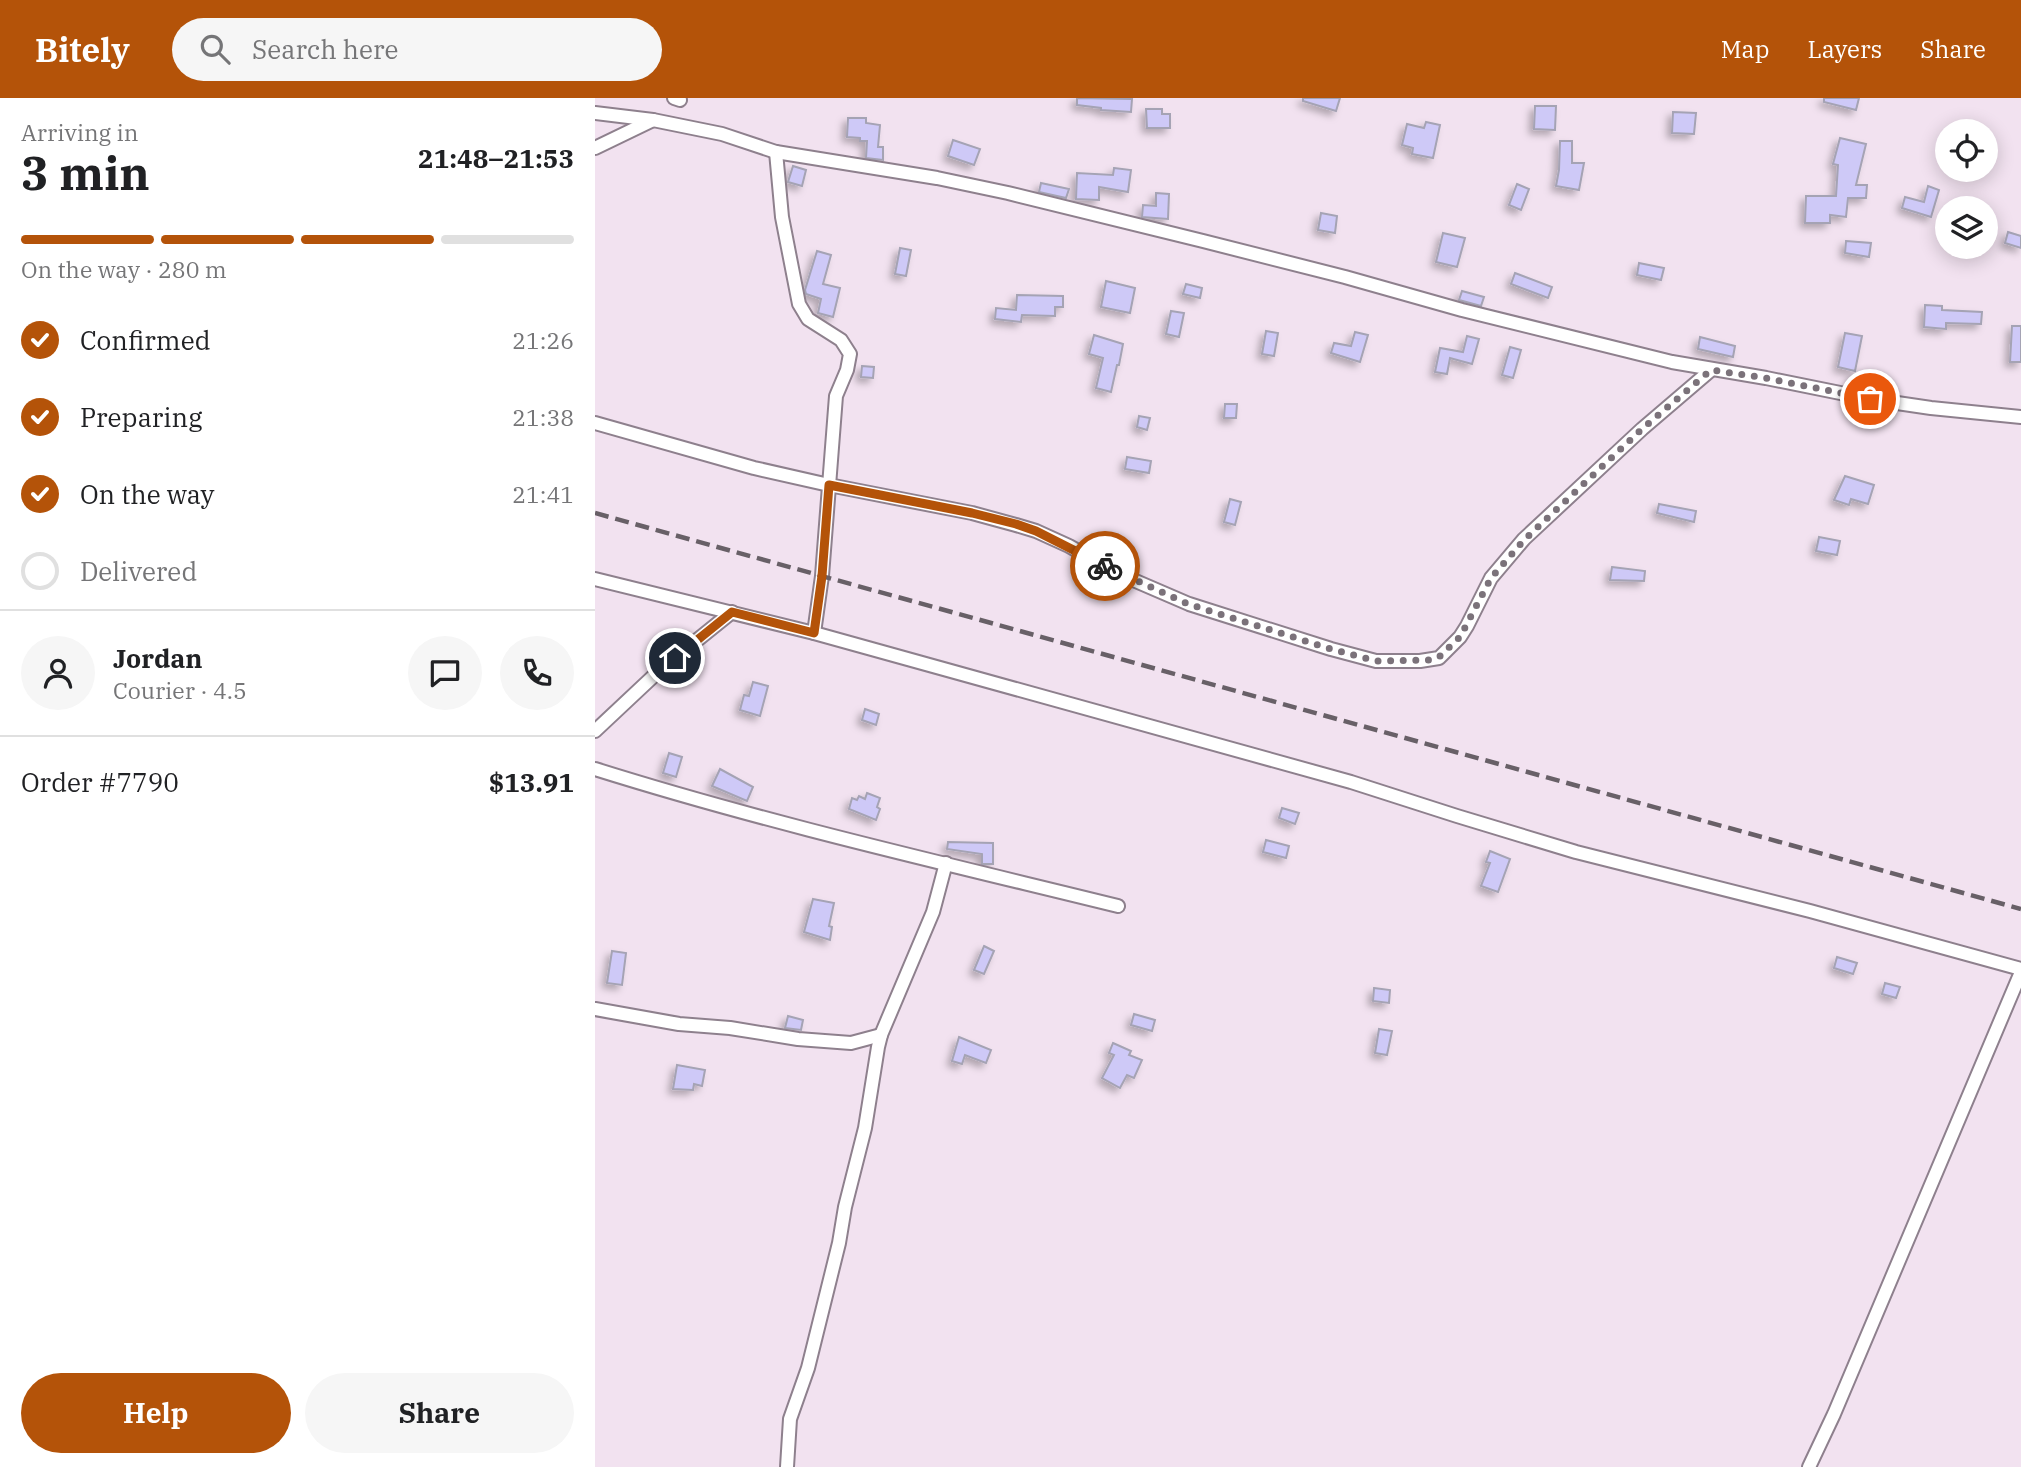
<!DOCTYPE html>
<meta charset="utf-8">
<style>
:root{--surface:#fff;--page:#f6f6f6;--text:#202124;--muted:#757577;--line:#e0e0e0;--accent:#b45309}
body{margin:0;font-family:"IBM Plex Serif",serif;background:var(--page);color:var(--text);height:100vh;display:flex;flex-direction:column;font-size:26px;white-space:nowrap}
*{box-sizing:border-box;margin:0}
p{font-size:23px;color:var(--muted)}
.icon{flex:none;width:38px;height:38px;fill:none;stroke:currentColor;stroke-width:2;stroke-linecap:round;stroke-linejoin:round}
.map{position:relative;flex:1;overflow:hidden}
.sheet{display:flex;flex-direction:column;background:var(--surface);width:595px}
.sheet>*{flex:none}
.tools{position:absolute;left:1340px;top:21px;display:grid;gap:14px}
.tools a{display:grid;place-items:center;width:63px;height:63px;border-radius:50%;background:var(--surface);box-shadow:0 4px 18px #0003;font-size:35px}
.pin{position:absolute;display:grid;place-items:center;width:60px;height:60px;color:#fff;margin:-30px;border:4px solid #fff;border-radius:50%;box-shadow:0 2px 7px #0007}
.courier{position:absolute;display:grid;place-items:center;width:70px;height:70px;margin:-35px;border:5px solid #b45309;border-radius:50%;background:#fff;color:#222;box-shadow:0 2px 9px #0007}
.head em{font-style:normal;font-weight:700}
.head div{display:flex;flex-direction:column-reverse}
.head{display:flex;align-items:center;justify-content:space-between;height:119px;padding:0 21px}
h1{font-size:46px;font-weight:700;line-height:52px}
.bar{display:grid;grid-template-columns:repeat(4,1fr);gap:10px 7px;align-content:center;height:84px;padding:0 21px}
.bar i{height:9px;border-radius:5px;background:var(--line)}
.bar .current{background:var(--accent)}
.bar p{grid-column:span 4}
.line{display:flex;align-items:center;gap:18px;padding:0 21px;border-top:2px solid var(--line)}
.line div{flex:1}
.round{display:grid;place-items:center;flex:none;width:74px;height:74px;border-radius:37px;background:var(--page)}
ol{padding:0 21px;list-style:none}
li{display:flex;align-items:center;gap:21px;height:77px}
li p{margin-inline-start:auto}
li .icon{padding:7px;border-radius:50%;background:var(--accent);color:#fff;stroke-width:4}
li:last-child{color:var(--muted)}
li i{width:38px;height:38px;border:4px solid var(--line);border-radius:50%}
.primary-button{display:flex;gap:14px;margin-top:auto;padding:14px 21px}
.primary-button a{flex:1;height:80px;border-radius:42px;background:var(--accent);color:#fff;font-size:28px;font-weight:700;line-height:80px;text-align:center}
.primary-button a+a{background:var(--page);color:var(--text)}
header{display:flex;align-items:center;gap:42px;box-sizing:border-box;height:98px;padding:0 35px;background:var(--accent);color:#fff}
header strong{font-size:33px}
nav{display:flex;gap:38px;margin-inline-start:auto;font-size:24px}
.search{width:490px;height:63px;background:var(--page);display:flex;align-items:center;gap:18px;box-sizing:border-box;padding:0 24px;border-radius:38px;color:var(--muted);font-size:26px}
main{display:flex;flex:1;min-height:0}
.map>svg:first-child{display:block}
</style>
<header>
<strong>Bitely</strong>
<div class="search"><svg class="icon" aria-label="search" viewBox="0 0 24 24"><circle cx="10" cy="10" r="6"/><path d="M15 15l6 6"/></svg>Search here</div>
<nav><a>Map</a><a>Layers</a><a>Share</a></nav>
</header>
<main>
<section class="sheet">
<div class="head"><div><h1>3 min</h1><p>Arriving in</p></div><em>21:48–21:53</em></div>
<div class="bar"><i class="current"></i><i class="current"></i><i class="current"></i><i></i><p>On the way · 280 m</p></div>
<ol>
<li><svg class="icon" aria-label="check" viewBox="0 0 24 24"><path d="M5 12l5 5 9-10"/></svg>Confirmed<p>21:26</p></li>
<li><svg class="icon" aria-label="check" viewBox="0 0 24 24"><path d="M5 12l5 5 9-10"/></svg>Preparing<p>21:38</p></li>
<li><svg class="icon" aria-label="check" viewBox="0 0 24 24"><path d="M5 12l5 5 9-10"/></svg>On the way<p>21:41</p></li>
<li><i></i>Delivered</li>
</ol>
<div class="line" style="height:126px"><a class="round"><svg class="icon" aria-label="person" viewBox="0 0 24 24"><circle cx="12" cy="8" r="4"/><path d="M4 21q1-7 8-7t8 7"/></svg></a><div><b>Jordan</b><p>Courier · 4.5</p></div><a class="round"><svg class="icon" aria-label="chat" viewBox="0 0 24 24"><path d="M4 5h16v11H9l-5 4z"/></svg></a><a class="round"><svg class="icon" aria-label="phone" viewBox="0 0 24 24"><path d="M5 4h4l2 5-3 2q2 4 5 5l2-3 5 2v4C11 20 4 13 5 4z"/></svg></a></div>
<div class="line" style="height:91px"><div>Order #7790</div><b>$13.91</b></div>
<div class="primary-button"><a>Help</a><a>Share</a></div>
</section>
<div class="map">
<svg width="1426" height="1369" viewBox="0 0 1426 1369">
<defs>
<filter id="shadow"><feDropShadow dx="-4.5" dy="4.5" stdDeviation="3.5" flood-color="#0004"/></filter>
</defs>
<rect width="100%" height="100%" fill="#f2e2f0"/>
<!-- building -->
<g fill="#cec9f7" stroke="#a5a3b4" stroke-width="2" filter="url(#shadow)">
<path d="M482 0 537 1 536 14 506 12V10L482 7Z"/>
<path d="M708 0H745L741 13 708 3Z"/>
<path d="M1229 0H1264L1261 12 1229 4Z"/>
<path d="M940 8H961L960 32 939 31Z"/>
<path d="M551 11H567V16H575V30H552Z"/>
<path d="M1078 14 1101 15 1099 36 1077 35Z"/>
<path d="M253 20H271V25L285 27 283 49H288V62L271 60 272 43H265V40L252 39Z"/>
<path d="M831 24 845 27 838 60 817 56 818 50 807 47 812 26 829 30Z"/>
<path d="M1245 40 1271 46 1261 87H1272L1271 100H1253L1251 119 1235 117V125H1210L1211 98H1241L1243 67 1238 66Z"/>
<path d="M358 42 385 51 379 67 353 58Z"/>
<path d="M965 43H977V65H989L984 92 961 88 964 72Z"/>
<path d="M198 68 211 72 207 88 193 84Z"/>
<path d="M519 70 536 72 533 94 504 89V102L481 101 482 75 518 77Z"/>
<path d="M446 85 474 91 471 100 444 94Z"/>
<path d="M922 86 934 91 926 112 914 107Z"/>
<path d="M1333 88 1344 92 1336 119 1307 110 1310 99 1329 104Z"/>
<path d="M561 95 574 96 573 121 547 119 548 107 561 108Z"/>
<path d="M726 115 742 118 740 135 723 132Z"/>
<path d="M1413 134 1426 138V150L1410 145Z"/>
<path d="M848 135 870 140 862 169 841 164Z"/>
<path d="M1251 143 1276 145 1274 159 1250 155Z"/>
<path d="M305 150 316 152 311 178 300 176Z"/>
<path d="M222 153 236 157 228 186 245 190 238 219 223 215 226 201 211 196 210 192Z"/>
<path d="M1044 165 1069 170 1066 182 1042 177Z"/>
<path d="M920 175 957 189 953 200 916 186Z"/>
<path d="M511 183 540 190 535 215 506 209Z"/>
<path d="M591 186 607 190 605 200 588 196Z"/>
<path d="M867 193 889 199 886 208 864 202Z"/>
<path d="M422 197 468 198V209H460V218L427 217 426 224 400 221 401 210 421 212Z"/>
<path d="M1330 207 1347 208V212L1387 214 1386 226 1351 225V231L1329 229Z"/>
<path d="M576 213 589 215 584 239 571 236Z"/>
<path d="M1417 228H1426V264H1415Z"/>
<path d="M671 233 683 235 679 258 667 256Z"/>
<path d="M760 234 773 237 765 264 736 255 739 245 756 248Z"/>
<path d="M1250 235 1267 238 1260 273 1243 269Z"/>
<path d="M499 237 528 246 524 267H522L516 294 501 290 508 260 494 256Z"/>
<path d="M872 238 884 241 877 266 855 260 852 276 840 274 845 250 868 254Z"/>
<path d="M1105 239 1140 248 1138 259 1103 251Z"/>
<path d="M915 249 926 252 918 280 907 277Z"/>
<path d="M267 268 279 269 278 280 266 279Z"/>
<path d="M630 306H642L641 320H629Z"/>
<path d="M544 318 555 320 552 332 542 329Z"/>
<path d="M532 359 556 363 554 375 530 371Z"/>
<path d="M1250 378 1279 387 1273 406 1256 401 1254 407 1239 402Z"/>
<path d="M635 401 646 404 640 427 629 424Z"/>
<path d="M1064 406 1101 413 1099 424 1062 415Z"/>
<path d="M1224 439 1245 443 1242 457 1221 453Z"/>
<path d="M1017 469 1050 473 1049 483 1015 482Z"/>
<path d="M158 584 173 588 165 618 145 612 149 597 154 598Z"/>
<path d="M270 611 284 616 281 627 267 622Z"/>
<path d="M74 655 87 659 81 679 68 675Z"/>
<path d="M125 671 158 689 152 703 117 688Z"/>
<path d="M272 695 285 700 282 709 285 711 281 722 254 711 257 700 262 702 264 698 270 701Z"/>
<path d="M687 710 704 715 700 726 684 720Z"/>
<path d="M671 742 694 748 691 760 668 754Z"/>
<path d="M353 744 398 745V766H387V756L352 751Z"/>
<path d="M895 753 915 761 903 794 886 788 895 765 891 764Z"/>
<path d="M218 801 239 805 234 828 237 829 235 842 209 834Z"/>
<path d="M389 848 399 853 389 876 379 872Z"/>
<path d="M17 853 31 855 27 887 12 885Z"/>
<path d="M1242 859 1262 865 1258 876 1239 870Z"/>
<path d="M1290 885 1305 889 1301 900 1287 896Z"/>
<path d="M779 890 795 892 794 905 778 903Z"/>
<path d="M539 916 560 922 557 933 536 927Z"/>
<path d="M193 918 208 922 206 932 190 930Z"/>
<path d="M784 931 797 933 792 957 780 955Z"/>
<path d="M364 939 396 952 391 965 370 957 367 966 357 963Z"/>
<path d="M518 945 536 953 534 957 547 962 539 980 532 977 525 990 507 980 519 957 514 955Z"/>
<path d="M82 967 110 972 107 988 99 986 98 992 78 991Z"/>
</g>
<g fill="none" stroke-linecap="round" stroke-linejoin="round">
<defs>
<g id="minor">
<path d="M79 0 85 2"/>
<path d="M0 15 58 22 127 36 181 54 342 80 413 95 608 143 750 179 867 212 1077 264 1171 280 1275 301 1336 310 1426 319"/>
<path d="M0 50 58 22"/>
<path d="M181 54 187 119 204 206 213 221 246 242 255 256 252 272 241 298 227 478 219 535"/>
<path d="M0 325 159 370 234 387 377 415 421 427 441 433 474 448 522 475 594 506 736 551 781 563H825L844 560 865 539 872 528 896 480 929 441 1047 331 1116 272"/>
<path d="M0 481 219 535 756 684 862 718 981 754 1215 813 1426 871"/>
<path d="M0 633 65 572 137 514"/>
<path d="M0 671C172 725 348 765 523 808"/>
<path d="M0 911 84 926 135 930 203 941 256 945 286 937"/>
<path d="M192 1369 195 1321 213 1270 244 1145 250 1109 270 1030 283 949 286 937 338 814 351 765"/>
<path d="M1214 1369 1239 1316 1426 874"/>
</g>
</defs>
<!-- minor casing -->
<use href="#minor" stroke="#8e808d" stroke-width="16"/>
<!-- minor -->
<use href="#minor" stroke="#fff" stroke-width="12"/>
<!-- rail -->
<path stroke="#686067" stroke-width="4.5" stroke-dasharray="14 7" stroke-linecap="butt" d="M0 415 1426 811"/>
</g>
<g fill="none" stroke-linecap="round" stroke-linejoin="round">
<!-- done -->
<path stroke="#7b727a" stroke-width="7" stroke-dasharray="0 12.6" d="M510 468 593 506 736 551 781 563 836 562 844 559 865 539 896 480 929 442 1047 331 1116 272 1171 280 1275 301"/>
<!-- route -->
<path stroke="#b45309" stroke-width="9" d="M80 560 137 514 219 535 227 478 234 387 377 415 421 426 441 433 510 468"/>
</g>
</svg>
<div class="tools">
<a><svg class="icon" aria-label="locate" viewBox="0 0 24 24"><circle cx="12" cy="12" r="6"/><path d="M12 2v4M12 18v4M2 12h4M18 12h4"/></svg></a>
<a><svg class="icon" aria-label="layers" viewBox="0 0 24 24"><path d="M12 4l9 5-9 5-9-5zM3 14l9 5 9-5"/></svg></a>
</div>
<div class="pin" style="left:1275px;top:301px;background:#ea580c"><svg class="icon" aria-label="bag" viewBox="0 0 24 24"><path d="M5 8h14l-1 12H6zM9 8a3 3 0 0 1 6 0"/></svg></div>
<div class="pin" style="left:80px;top:560px;background:#1f2937"><svg class="icon" aria-label="home" viewBox="0 0 24 24"><path d="M3 11l9-7 9 7M6 9v11h12V9"/></svg></div>
<div class="courier" style="left:510px;top:468px"><svg class="icon" aria-label="bike" viewBox="0 0 24 24"><circle cx="6" cy="16" r="4"/><circle cx="18" cy="16" r="4"/><path d="M6 16l4-8h5l3 8M10 8l3 8H6M13 5h3"/></svg></div>
</div>
</main>
